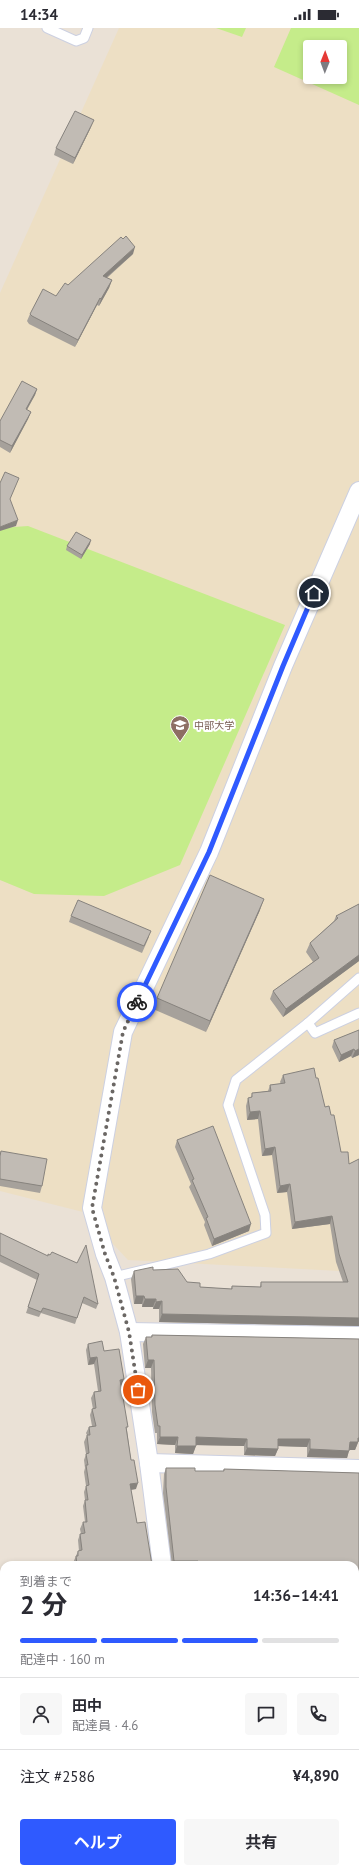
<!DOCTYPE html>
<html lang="ja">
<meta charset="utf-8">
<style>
:root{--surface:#fff;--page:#f7f7f7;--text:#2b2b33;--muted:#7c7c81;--line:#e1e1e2;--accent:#2f5aff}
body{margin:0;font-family:"PT Sans","Noto Sans JP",sans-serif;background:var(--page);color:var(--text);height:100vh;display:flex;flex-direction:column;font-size:15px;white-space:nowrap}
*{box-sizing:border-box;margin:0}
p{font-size:13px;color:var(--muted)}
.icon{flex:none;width:22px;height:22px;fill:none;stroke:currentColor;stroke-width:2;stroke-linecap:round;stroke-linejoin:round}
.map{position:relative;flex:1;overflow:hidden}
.side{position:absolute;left:0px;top:1533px;width:359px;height:312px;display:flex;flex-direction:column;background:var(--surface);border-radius:12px 12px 0 0;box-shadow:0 2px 6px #0003}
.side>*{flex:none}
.needle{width:26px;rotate:1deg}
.fabs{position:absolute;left:303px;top:12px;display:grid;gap:8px}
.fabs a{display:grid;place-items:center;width:44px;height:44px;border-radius:4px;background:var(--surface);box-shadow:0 2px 6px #0003;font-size:20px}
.pin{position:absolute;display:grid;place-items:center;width:34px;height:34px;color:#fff;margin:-17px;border:2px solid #fff;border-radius:50%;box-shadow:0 1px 4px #0007}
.courier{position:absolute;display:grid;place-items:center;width:40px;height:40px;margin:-20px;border:3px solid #2f5aff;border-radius:50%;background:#fff;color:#222;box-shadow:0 1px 5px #0007}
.headline em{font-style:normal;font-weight:700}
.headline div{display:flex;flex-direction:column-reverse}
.headline{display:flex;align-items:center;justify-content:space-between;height:68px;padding:0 20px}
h1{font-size:26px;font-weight:700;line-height:30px}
.bar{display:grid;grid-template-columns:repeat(4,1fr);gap:6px 4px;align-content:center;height:48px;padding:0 20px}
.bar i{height:5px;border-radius:3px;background:var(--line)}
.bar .on{background:var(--accent)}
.bar p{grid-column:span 4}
.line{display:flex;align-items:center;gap:10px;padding:0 20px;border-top:1px solid var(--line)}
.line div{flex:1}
.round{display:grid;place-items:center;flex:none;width:42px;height:42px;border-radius:4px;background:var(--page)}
.primary-button{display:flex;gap:8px;margin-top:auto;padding:8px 20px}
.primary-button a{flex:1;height:46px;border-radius:4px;background:var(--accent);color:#fff;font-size:16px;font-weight:700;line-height:46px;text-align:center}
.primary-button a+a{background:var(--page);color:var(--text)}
.status{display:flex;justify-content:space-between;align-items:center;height:28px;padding:0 20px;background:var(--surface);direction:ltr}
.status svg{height:11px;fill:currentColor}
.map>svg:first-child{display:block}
</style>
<div class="status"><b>14:34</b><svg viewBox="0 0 49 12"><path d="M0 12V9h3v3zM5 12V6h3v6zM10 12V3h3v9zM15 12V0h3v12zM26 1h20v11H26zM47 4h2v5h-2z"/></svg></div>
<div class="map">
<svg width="359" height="1845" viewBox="0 0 359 1845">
<rect width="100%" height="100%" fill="#eae1d6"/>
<!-- education -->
<path fill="#eddfc4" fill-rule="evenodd" d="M119 0H359V1239L340 1243 128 1232 83 1184 0 1163V265ZM310 19H340V49H310Z"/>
<!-- pitch -->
<g fill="#c5ec8a" fill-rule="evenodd">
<path d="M216 0H246L242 9Z"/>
<path d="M291 0H359V77L274 39ZM310 19H340V49H310Z"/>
<path d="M28 498 285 597 180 837 104 868 34 866 0 852V500Z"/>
</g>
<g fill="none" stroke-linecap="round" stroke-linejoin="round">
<defs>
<g id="lane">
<path d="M47 0 76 13 84 10 88 0"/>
<path d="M308 995 315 1005 359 985"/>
<path d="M114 1249 209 1226 266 1205 265 1187 228 1077 236 1052 308 995 359 950"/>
</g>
<g id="street">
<path d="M129 1304 359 1308"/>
<path d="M149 1435 359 1441"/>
<path d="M162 1537 149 1435 129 1304 114 1249 105 1226 92 1180 123 1004 209 824 283 638 359 463"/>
<path d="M355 1572H359"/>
<path d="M0 1622 4 1623"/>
<path d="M0 1677 4 1678"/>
<path d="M355 1715H359"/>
<path d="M355 1829H359"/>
<path d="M137 1845 138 1841"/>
</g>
</defs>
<!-- lane casing -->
<use href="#lane" stroke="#ccd0e1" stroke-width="11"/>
<!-- street casing -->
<use href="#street" stroke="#ccd0e1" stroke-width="20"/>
<!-- lane -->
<use href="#lane" stroke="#fff" stroke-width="9"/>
<!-- street -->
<use href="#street" stroke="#fff" stroke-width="18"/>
</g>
<!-- wall -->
<g fill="#a6a19b">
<path d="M91 99 73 136 54 127 56 120Z"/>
<path d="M133 226 107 250 112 252 109 260 99 278 97 277 75 319 29 296 27 293 30 286 56 268 68 257Z"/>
<path d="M37 361 35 367 27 382 31 384 28 391 10 425 0 419V393Z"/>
<path d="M90 516 81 531 66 522 67 518Z"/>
<path d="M359 876V933L283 989 270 971 273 963 313 934 306 924 310 915 334 893 336 888Z"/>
<path d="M260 882 206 1004 153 981 157 970Z"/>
<path d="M71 888 149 909 142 925 69 894Z"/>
<path d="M359 1002V1027L352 1030 351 1028 339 1034 332 1019 334 1012Z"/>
<path d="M283 1047 316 1050 325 1079 331 1087 341 1124 349 1136 359 1131V1298L159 1294V1281H153V1279H142V1276H134L131 1251 134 1243 153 1242 200 1259 231 1261 232 1258 260 1259 261 1254H343L336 1234 330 1196 292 1201 287 1164 277 1165 272 1127 262 1128 258 1091 247 1092 246 1078 248 1070H251L252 1065 268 1063 270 1057 281 1056 280 1054Z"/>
<path d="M177 1112 249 1203 212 1218 204 1197 205 1194 189 1159 191 1156 175 1119Z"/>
<path d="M1 1123 42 1158 40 1165 0 1158V1125Z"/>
<path d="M0 1205 98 1276 96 1281 82 1275 75 1296 41 1285 39 1289 26 1285 37 1252 0 1234Z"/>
<path d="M152 1307 359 1311V1412L355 1422H349L347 1430 307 1429V1419L278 1418V1421L275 1428 244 1427V1418L196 1417 193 1426 175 1425V1417L157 1416V1405H155L152 1384 151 1340H145L143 1316 146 1309H151Z"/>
<path d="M88 1316 104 1323 121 1358 131 1432 136 1461 131 1462 137 1495 152 1537H74L73 1535 78 1523H79L78 1512 80 1506H81L80 1501 83 1494H85L83 1478 85 1472 84 1464 86 1458 84 1444 85 1440 84 1432 86 1426 84 1414 87 1407 86 1405 89 1399 92 1398 90 1387 92 1381H93L91 1370 94 1364 98 1363 94 1336 88 1337 86 1322Z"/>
<path d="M166 1440H195V1443H223L224 1441 359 1445V1558H355V1537H172L163 1465 164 1446Z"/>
<path d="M0 1628H4V1668L0 1666V1662L2 1656 0 1655Z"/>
<path d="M69 1841H120L119 1845H79L69 1843Z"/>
<path d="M147 1841 244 1842V1841H355L359 1845H147Z"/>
</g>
<!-- shaded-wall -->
<g fill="#87837e">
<path d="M94 92 91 99 73 136 75 130Z"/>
<path d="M135 219 133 226 100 255 103 248Z"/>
<path d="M112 252 109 260 99 278 101 271Z"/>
<path d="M100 270 97 277 75 319 78 312Z"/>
<path d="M37 361 35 367 23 388 26 381Z"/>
<path d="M31 384 28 391 10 425 12 418Z"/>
<path d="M18 492 16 498 0 503V499Z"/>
<path d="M91 512 90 516 81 531 82 527Z"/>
<path d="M264 871 260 882 206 1004 210 993Z"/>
<path d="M359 927V933L283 989 286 981Z"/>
<path d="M354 1021 351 1028 339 1034 341 1027Z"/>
<path d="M359 1021V1027L352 1030 355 1023Z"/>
<path d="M260 1083 258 1091 247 1092 250 1084Z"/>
<path d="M275 1119 272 1127 262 1128 265 1121Z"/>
<path d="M290 1156 287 1164 277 1165 280 1158Z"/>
<path d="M332 1188 330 1196 292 1201 295 1194Z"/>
<path d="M251 1196 249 1203 212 1218 214 1211Z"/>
<path d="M136 1268H144L142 1276H134Z"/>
<path d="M145 1271H156L153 1279H142Z"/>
<path d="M162 1273 159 1281H153L156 1274Z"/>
<path d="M162 1286 359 1290V1298L159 1294Z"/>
<path d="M97 1329 94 1336 88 1337 90 1330Z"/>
<path d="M148 1332H154L151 1340H145Z"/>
<path d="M124 1351 121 1358H118L120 1352Z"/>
<path d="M160 1409H178L175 1417 157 1416Z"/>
<path d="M196 1409 247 1411 244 1418 193 1417Z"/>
<path d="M358 1410H359V1412L355 1422H347L350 1414Z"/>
<path d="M278 1411H310L307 1419 276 1418Z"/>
<path d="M177 1418H196L193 1426 175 1425Z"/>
<path d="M247 1420 278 1421 275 1428 244 1427Z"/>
<path d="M310 1421 349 1423 347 1430 307 1429Z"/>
<path d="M138 1455 136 1461 128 1462 130 1456Z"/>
<path d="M174 1533H198L196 1537H173Z"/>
<rect x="355" y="1551" width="4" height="7"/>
<path d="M355 1698H359V1704L355 1705Z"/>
<rect x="355" y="1798" width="4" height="7"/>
<path d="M0 1838H4V1841H21L20 1845H0Z"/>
</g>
<!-- building -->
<g fill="#c1bbb4" stroke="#87837e">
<path d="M75 83 94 92 75 130 56 120Z"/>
<path d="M126 208 135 219 103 248 112 252 101 271 100 270 78 312 32 288 30 286 43 261 56 268 65 255 68 257 121 209 123 211Z"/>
<path d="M22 353 37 361 26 381 31 384 12 418 0 412V393Z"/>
<path d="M5 444 19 450 10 471 18 492 0 499V455Z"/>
<path d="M76 504 91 512 82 527 67 518Z"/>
<path d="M210 847 264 871 210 993 157 970Z"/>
<path d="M78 872 151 903 144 918 71 888Z"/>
<path d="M359 876V927L286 981 273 963 319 930 310 915 338 890 336 888Z"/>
<path d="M359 1002V1021L355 1023 354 1021 341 1027 334 1012Z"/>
<path d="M314 1040 316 1050H318L325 1079 329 1078 331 1087H334L341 1124H348L349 1136 359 1131V1290L162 1286V1273L156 1274V1271H145L144 1268H136L134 1243 153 1239V1242L178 1241 187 1254 200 1255V1259L232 1261V1258L261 1259V1254H348L339 1226 332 1188 295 1194 290 1156 280 1158 275 1119 265 1121 260 1083 250 1084 248 1070 252 1069V1065L271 1063 270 1057 285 1055 283 1047Z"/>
<path d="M213 1098 251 1196 214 1211 206 1190 208 1189 192 1152 194 1151 177 1112Z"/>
<path d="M1 1123 47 1131 42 1158 0 1151V1128Z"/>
<path d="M0 1205 48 1228V1226L50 1227 52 1224 77 1235 86 1217 98 1276 84 1269 77 1290 43 1280 41 1284 28 1279 39 1246 0 1227Z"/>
<path d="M152 1307 359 1311V1410H358V1414H350L349 1423 310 1421V1411H278V1421L247 1420V1411L196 1409V1418H177L178 1409H160V1398H158L155 1377 154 1332H148L146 1309H152Z"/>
<path d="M102 1313 104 1323 119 1321 124 1351 120 1352 128 1399H126L131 1432H134L138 1455 130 1456 137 1495 145 1494 152 1537H77L76 1528H78V1523L82 1522 80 1506 85 1505 83 1494H87L85 1472H88L86 1458 89 1457 86 1437H88L86 1426 89 1425 87 1407H90L89 1399 96 1398 92 1381 96 1380 94 1364 101 1363 97 1329 90 1330 88 1316Z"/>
<path d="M166 1440H195V1443H224V1441L359 1445V1551H355V1537H198V1533H174L166 1459Z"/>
<rect x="355" y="1608" width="4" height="90"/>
<path d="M0 1628H4V1649L0 1648Z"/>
<path d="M4 1651V1661L1 1659Z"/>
<path d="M355 1768 359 1769V1798H355Z"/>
<rect x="0" y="1809" width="4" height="29"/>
<path d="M355 1833H359V1845H150L149 1841 246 1842V1841H355Z"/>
<path d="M95 1841H120L119 1845H94Z"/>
</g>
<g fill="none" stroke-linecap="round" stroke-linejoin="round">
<!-- done -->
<path stroke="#6b6764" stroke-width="4" stroke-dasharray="0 7.2" d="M137 974 123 1004 92 1180 105 1226 114 1249 129 1304 138 1362"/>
<!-- route -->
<path stroke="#2f5aff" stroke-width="5" d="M137 974 209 824 283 638 314 565"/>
</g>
<!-- icons -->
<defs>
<symbol id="university-pin" viewBox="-11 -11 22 30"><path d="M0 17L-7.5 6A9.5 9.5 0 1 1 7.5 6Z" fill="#8d6e63" stroke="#fff"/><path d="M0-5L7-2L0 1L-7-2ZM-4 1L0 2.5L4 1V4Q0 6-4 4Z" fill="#fff"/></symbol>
</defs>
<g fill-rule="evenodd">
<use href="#university-pin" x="169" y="686" width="22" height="30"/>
</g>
<g text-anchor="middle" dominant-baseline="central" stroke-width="4" stroke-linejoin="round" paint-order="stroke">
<!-- education labels -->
<g font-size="10" fill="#785e54" stroke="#fff" text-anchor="start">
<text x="194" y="697">中部大学</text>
</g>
</g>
</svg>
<div class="fabs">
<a><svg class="needle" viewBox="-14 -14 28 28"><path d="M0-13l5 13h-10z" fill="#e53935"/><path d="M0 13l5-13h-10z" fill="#7c7c81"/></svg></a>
</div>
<div class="pin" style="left:138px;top:1362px;background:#ea580c"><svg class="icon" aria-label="bag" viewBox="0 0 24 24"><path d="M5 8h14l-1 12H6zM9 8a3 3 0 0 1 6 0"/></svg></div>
<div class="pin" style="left:314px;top:565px;background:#1f2937"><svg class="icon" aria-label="home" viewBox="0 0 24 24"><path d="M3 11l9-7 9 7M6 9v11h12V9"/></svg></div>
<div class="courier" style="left:137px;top:974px"><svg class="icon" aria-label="bike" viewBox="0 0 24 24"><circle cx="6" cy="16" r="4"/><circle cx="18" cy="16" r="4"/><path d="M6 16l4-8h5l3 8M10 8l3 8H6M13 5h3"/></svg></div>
<section class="side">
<div class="headline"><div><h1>2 分</h1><p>到着まで</p></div><em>14:36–14:41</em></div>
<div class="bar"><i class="on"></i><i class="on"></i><i class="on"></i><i></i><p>配達中 · 160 m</p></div>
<div class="line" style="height:72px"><a class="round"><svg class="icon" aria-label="person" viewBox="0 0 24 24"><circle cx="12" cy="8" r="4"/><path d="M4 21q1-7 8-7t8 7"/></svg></a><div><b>田中</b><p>配達員 · 4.6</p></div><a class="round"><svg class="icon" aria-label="chat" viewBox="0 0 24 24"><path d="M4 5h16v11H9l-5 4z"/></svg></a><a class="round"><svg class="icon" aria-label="phone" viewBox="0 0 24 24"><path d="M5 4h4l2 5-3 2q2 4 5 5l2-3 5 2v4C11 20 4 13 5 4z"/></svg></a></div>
<div class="line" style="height:52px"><div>注文 #2586</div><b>¥4,890</b></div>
<div class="primary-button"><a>ヘルプ</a><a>共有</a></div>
</section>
</div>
